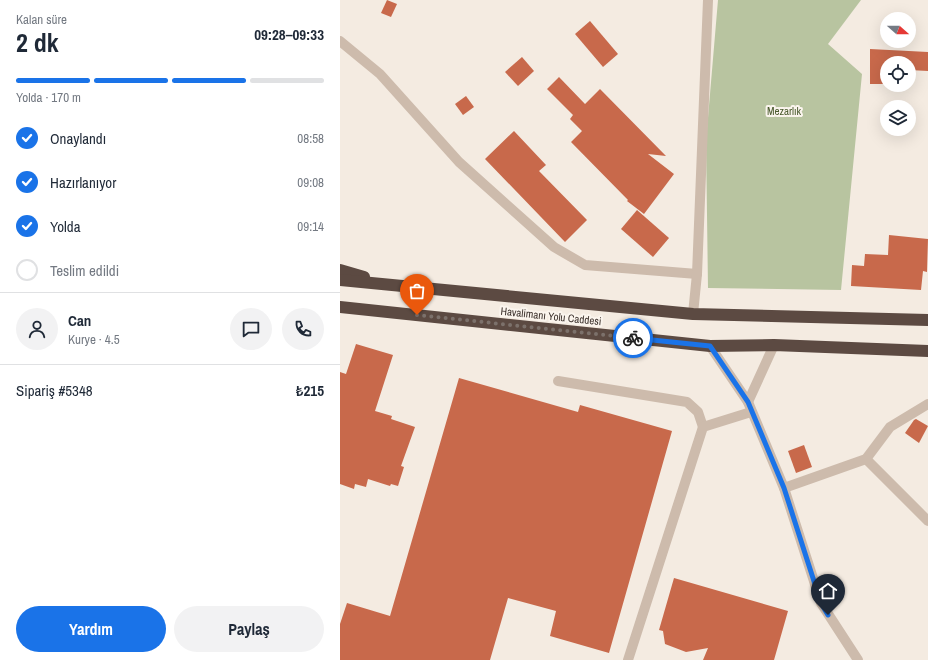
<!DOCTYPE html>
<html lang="tr">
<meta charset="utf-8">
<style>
:root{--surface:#fff;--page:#f2f2f3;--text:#1f2937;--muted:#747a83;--line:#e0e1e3;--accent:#1a73e8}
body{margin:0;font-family:"Archivo Narrow",sans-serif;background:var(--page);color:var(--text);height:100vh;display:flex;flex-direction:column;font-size:15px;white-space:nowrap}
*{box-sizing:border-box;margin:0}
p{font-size:13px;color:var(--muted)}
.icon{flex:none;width:22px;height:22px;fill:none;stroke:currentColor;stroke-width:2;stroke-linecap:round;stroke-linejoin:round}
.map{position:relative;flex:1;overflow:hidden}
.side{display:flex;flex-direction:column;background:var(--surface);width:340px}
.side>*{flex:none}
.needle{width:26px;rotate:111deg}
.tools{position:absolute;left:540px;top:12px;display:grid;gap:8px}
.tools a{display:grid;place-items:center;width:36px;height:36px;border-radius:50%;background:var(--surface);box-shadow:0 4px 16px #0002;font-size:20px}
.pin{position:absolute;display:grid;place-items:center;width:34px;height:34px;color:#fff;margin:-41px -17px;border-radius:50% 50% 50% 0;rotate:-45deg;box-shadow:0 0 4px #0007}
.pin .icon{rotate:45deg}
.courier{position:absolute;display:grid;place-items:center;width:40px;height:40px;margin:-20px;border:3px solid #1a73e8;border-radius:50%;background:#fff;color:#222;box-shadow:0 1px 5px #0007}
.overview em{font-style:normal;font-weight:700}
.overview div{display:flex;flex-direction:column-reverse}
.overview{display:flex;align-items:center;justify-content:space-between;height:68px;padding:0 16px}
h1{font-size:26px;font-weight:700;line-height:30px}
.bar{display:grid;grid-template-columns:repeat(4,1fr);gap:6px 4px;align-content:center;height:48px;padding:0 16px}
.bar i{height:5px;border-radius:3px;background:var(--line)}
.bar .on{background:var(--accent)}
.bar p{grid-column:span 4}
.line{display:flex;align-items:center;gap:10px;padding:0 16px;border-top:1px solid var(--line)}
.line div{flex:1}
.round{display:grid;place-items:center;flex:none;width:42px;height:42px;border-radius:21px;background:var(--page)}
ol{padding:0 16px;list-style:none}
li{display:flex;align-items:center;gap:12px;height:44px}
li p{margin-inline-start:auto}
li .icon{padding:4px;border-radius:50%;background:var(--accent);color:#fff;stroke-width:4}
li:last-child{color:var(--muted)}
li i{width:22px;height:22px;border:2px solid var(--line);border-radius:50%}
.action{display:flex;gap:8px;margin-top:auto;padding:8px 16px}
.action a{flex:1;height:46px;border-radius:24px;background:var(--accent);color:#fff;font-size:16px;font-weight:700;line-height:46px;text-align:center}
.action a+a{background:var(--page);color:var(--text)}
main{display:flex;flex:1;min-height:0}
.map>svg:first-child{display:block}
</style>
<main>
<section class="side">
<div class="overview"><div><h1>2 dk</h1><p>Kalan süre</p></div><em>09:28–09:33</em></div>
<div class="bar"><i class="on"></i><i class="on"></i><i class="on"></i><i></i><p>Yolda · 170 m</p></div>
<ol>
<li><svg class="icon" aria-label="check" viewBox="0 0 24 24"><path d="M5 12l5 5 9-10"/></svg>Onaylandı<p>08:58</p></li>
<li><svg class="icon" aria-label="check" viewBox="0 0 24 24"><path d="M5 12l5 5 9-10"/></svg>Hazırlanıyor<p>09:08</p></li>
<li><svg class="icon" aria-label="check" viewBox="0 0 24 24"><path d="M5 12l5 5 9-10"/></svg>Yolda<p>09:14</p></li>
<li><i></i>Teslim edildi</li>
</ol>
<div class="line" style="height:72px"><a class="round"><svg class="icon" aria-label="person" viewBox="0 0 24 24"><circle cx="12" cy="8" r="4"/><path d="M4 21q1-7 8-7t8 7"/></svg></a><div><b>Can</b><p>Kurye · 4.5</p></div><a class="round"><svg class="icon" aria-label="chat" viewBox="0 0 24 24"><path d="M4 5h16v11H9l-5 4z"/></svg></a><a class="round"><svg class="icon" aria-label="phone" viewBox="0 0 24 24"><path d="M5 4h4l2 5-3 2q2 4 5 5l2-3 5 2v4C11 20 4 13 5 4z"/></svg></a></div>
<div class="line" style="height:52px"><div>Sipariş #5348</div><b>₺215</b></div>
<div class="action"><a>Yardım</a><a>Paylaş</a></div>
</section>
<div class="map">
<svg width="588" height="660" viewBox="0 0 588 660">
<rect width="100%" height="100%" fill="#f4ebe1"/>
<!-- green -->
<path fill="#b8c4a0" d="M378 0H521L488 44 522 74 501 290 368 288 366 141Z"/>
<!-- building -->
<g fill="#c8694b">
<path d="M47 0 57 4 51 17 41 13Z"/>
<path d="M250 21 278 54 263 67 235 34Z"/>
<path d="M530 49 588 52V71L569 70V63H547V84H530Z"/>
<path d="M182 57 194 71 178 86 165 72Z"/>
<path d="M219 77 245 104 260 89 326 156 308 154 334 174 304 214 287 201 288 200 231 142 242 131 230 119 233 115 207 89Z"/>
<path d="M126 96 134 107 123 115 115 104Z"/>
<path d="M174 131 206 165 199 171 247 220 225 242 145 159Z"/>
<path d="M297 210 329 238 313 257 281 229Z"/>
<path d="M549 235 588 239 587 272 583 271 581 290 511 286 512 265 524 266 525 254 548 255Z"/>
<path d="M16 344 53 355 35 411 52 416 51 419 75 427 61 466 64 467 58 486 51 484 50 486 28 479 26 487 15 484 14 489 0 484V372L6 374Z"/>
<path d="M119 378 238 412 240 405 332 431 269 653 210 636 216 611 168 598 150 660H0V624L7 603 50 616Z"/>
<path d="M576 419 588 426 579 443 565 433 574 420Z"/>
<path d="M464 445 472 467 456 473 448 451Z"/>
<path d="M334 578 448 611 434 660H363L368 648 346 652 325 644 323 631 319 630Z"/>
</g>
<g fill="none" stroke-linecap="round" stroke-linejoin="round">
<!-- minor -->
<g stroke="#cdbbac" stroke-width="10">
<path d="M0 41 40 74 119 162 214 247 245 265 357 274"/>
<path d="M353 314 357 274 368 0"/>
<path d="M370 346 408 402 444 488 481 603 518 660"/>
<path d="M218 381 347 402 358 412 363 427"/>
<path d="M408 402 434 345"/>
<path d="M526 459 588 521"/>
<path d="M444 488 526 459 550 427 588 404"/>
<path d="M288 660 363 427 411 412"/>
</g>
<!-- highway -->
<g stroke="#5c4a42" stroke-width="12">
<path d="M0 270 24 277"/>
<path d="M0 280 353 314 588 320"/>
<path d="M0 307 370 346 434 345 588 351"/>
</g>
</g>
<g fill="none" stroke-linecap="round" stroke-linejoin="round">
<!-- done -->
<path stroke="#7c716b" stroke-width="4" stroke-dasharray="0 7.2" d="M77 315 293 338"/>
<!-- route -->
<path stroke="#1a73e8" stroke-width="5" d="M293 338 370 346 408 402 444 488 481 603 488 615"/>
</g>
<g text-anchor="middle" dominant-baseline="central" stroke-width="4" stroke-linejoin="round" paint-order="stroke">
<!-- park labels -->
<g font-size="11" fill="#4a5a2e" stroke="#fbf5ee">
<text x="444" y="111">Mezarlık</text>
</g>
<!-- street labels -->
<g font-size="11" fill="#3b302b" stroke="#fbf5ee">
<text transform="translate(211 316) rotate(6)">Havalimanı Yolu Caddesi</text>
</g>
</g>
</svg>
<div class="tools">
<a><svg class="needle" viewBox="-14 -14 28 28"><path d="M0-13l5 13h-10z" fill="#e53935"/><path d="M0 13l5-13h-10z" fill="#747a83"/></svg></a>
<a><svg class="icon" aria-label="locate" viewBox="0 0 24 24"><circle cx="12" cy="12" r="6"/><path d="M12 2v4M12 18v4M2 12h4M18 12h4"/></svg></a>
<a><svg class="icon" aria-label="layers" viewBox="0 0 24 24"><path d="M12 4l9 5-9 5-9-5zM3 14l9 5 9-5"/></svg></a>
</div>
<div class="pin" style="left:77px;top:315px;background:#ea580c"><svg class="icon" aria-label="bag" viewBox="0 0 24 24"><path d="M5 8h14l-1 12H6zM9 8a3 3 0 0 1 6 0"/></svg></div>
<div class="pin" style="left:488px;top:615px;background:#1f2937"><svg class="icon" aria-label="home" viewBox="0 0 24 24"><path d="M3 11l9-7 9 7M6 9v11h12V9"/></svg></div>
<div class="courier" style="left:293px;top:338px"><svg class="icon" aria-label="bike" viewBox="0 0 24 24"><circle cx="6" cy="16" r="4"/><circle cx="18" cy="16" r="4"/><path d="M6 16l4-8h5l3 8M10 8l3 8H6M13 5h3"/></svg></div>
</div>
</main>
